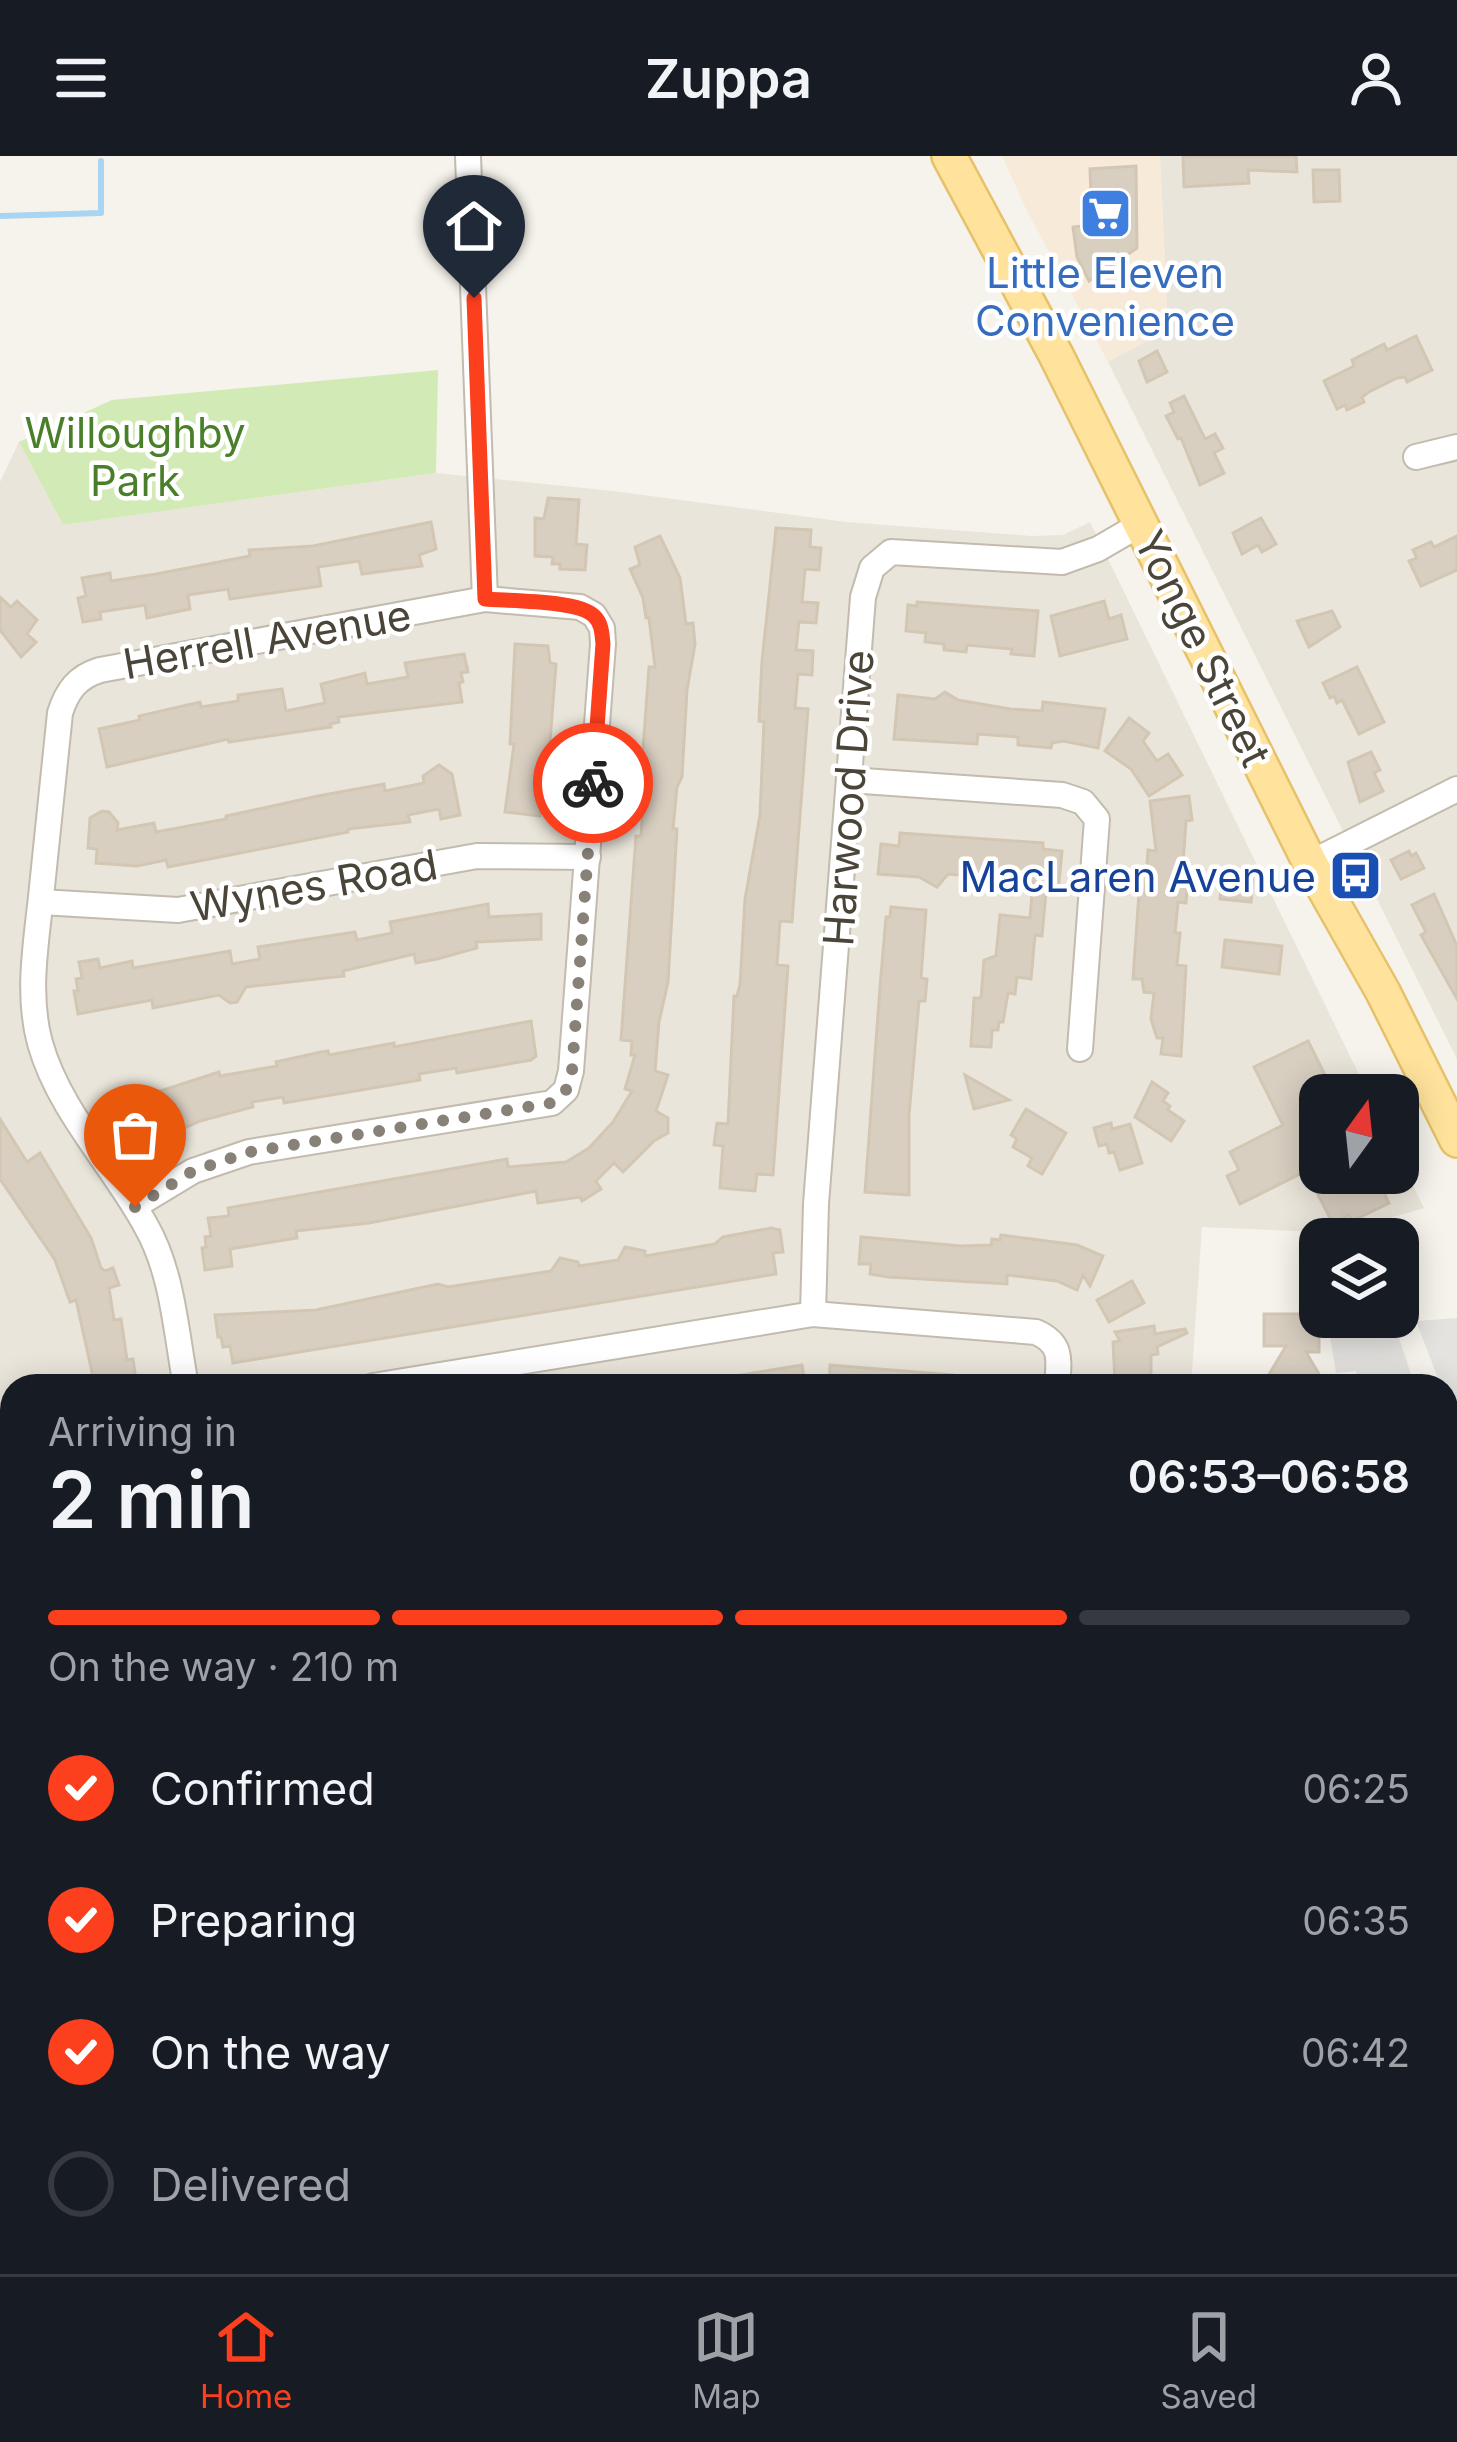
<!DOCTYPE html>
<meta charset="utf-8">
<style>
:root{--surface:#171b24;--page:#242831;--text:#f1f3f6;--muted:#9ea1a6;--line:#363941;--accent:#fc3f1d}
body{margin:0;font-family:Inter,sans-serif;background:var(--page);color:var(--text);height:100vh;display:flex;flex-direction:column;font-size:45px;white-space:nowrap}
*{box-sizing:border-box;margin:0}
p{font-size:39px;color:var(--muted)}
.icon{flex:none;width:66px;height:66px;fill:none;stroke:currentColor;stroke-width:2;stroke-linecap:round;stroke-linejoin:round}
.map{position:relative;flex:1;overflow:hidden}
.sheet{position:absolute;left:0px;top:1218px;width:1458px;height:900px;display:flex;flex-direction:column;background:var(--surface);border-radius:36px 36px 0 0;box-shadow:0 6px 30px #0003}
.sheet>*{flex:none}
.needle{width:78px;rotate:15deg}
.controls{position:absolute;left:1299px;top:918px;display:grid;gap:24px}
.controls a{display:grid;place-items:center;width:120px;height:120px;border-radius:24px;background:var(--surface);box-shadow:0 6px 30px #0003;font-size:60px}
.pin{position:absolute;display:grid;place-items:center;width:102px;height:102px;color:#fff;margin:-123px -51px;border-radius:50% 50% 50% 0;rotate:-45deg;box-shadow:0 0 12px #0007}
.pin .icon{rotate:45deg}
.courier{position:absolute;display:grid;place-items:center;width:120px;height:120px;margin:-60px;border:9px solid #fc3f1d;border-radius:50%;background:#fff;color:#222;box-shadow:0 3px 15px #0007}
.head em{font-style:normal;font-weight:600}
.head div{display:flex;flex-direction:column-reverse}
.head{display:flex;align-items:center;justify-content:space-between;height:204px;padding:0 48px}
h1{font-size:78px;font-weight:600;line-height:90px}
.bar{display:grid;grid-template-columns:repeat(4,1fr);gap:18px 12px;align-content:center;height:144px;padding:0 48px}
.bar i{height:15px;border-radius:9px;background:var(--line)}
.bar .selected{background:var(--accent)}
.bar p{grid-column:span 4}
ol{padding:0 48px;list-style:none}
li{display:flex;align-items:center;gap:36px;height:132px}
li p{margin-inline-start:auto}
li .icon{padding:12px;border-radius:50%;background:var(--accent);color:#fff;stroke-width:4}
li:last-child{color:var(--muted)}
li i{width:66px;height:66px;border:6px solid var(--line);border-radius:50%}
header{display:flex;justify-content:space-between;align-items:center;height:156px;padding:0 48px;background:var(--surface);font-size:54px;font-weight:600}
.menu{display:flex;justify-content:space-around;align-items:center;height:168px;border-top:3px solid var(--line);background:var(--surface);font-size:33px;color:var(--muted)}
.menu a{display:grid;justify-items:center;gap:6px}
.menu .selected{color:var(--accent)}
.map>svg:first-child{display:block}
</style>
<header><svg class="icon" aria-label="menu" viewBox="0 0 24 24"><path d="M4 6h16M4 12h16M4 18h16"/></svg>Zuppa<svg class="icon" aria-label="person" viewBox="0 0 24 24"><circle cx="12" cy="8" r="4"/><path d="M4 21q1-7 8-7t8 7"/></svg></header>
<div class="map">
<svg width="1457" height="2118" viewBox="0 0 1457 2118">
<defs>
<pattern id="forest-crowns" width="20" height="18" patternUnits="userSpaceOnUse" patternTransform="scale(3)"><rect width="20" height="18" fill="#d2eab5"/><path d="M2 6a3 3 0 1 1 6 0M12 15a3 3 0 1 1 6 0" fill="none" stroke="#b6ca9c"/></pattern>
</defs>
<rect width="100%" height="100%" fill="#f6f3ec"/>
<!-- residential -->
<g fill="#eae5da">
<path d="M1160 0H1457V903L1108 206 1168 173Z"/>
<path d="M19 286 63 369 436 317 613 335 846 366 1031 380 1063 379 1090 366 1369 939H1320V1017H1398V999L1424 1052 1338 1077 1202 1071 1191 1230H12V1840H0V326Z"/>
<path d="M1446 1558H1457V2118H207L205 2106H1446Z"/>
</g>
<!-- commercial -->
<path fill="#f7ead8" d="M1002 0H1160L1168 174 1108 206 1026 53Z"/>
<!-- green -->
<g fill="#d2eab5">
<path d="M438 214 436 317 63 369 19 286 112 244Z"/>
<path d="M0 1840 12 1841V2106H205L207 2118H0Z"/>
</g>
<!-- forest -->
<g fill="url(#forest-crowns)">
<rect x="1446" y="1430" width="11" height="128"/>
<path d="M12 1904V2106H151L155 2118H0V1909Z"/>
</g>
<!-- parking -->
<g fill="#e5e3e0">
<path d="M1392 1161 1415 1230H1359L1356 1215 1336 1217 1328 1168Z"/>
<path d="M1457 1162V1252L1449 1250 1446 1230H1441L1416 1165Z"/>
</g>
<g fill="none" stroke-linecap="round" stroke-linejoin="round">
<!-- stream -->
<path stroke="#a9d4f2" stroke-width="6" d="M0 60 101 57V5"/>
</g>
<!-- building -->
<g fill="#d8cfc1" stroke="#d3c7b4" stroke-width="3">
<path d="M1183 0H1296L1297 16 1248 14 1249 27 1184 31Z"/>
<path d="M1136 10 1137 92 1089 125 1077 101 1073 71 1092 69 1090 13Z"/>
<path d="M1313 14H1339L1340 45 1314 46Z"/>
<path d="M1416 180 1432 214 1407 226 1405 221 1397 222 1369 236 1362 241 1364 246 1347 254 1345 249 1337 253 1324 225 1354 210 1352 204 1384 188 1387 194Z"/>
<path d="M1157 195 1167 216 1147 226 1139 205Z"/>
<path d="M1184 240 1205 283 1215 278 1223 292 1214 297 1224 317 1200 329 1181 282 1178 283 1166 260 1174 256 1170 247Z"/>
<path d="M548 342 579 344 576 388 587 389 585 414 560 413V408H552L553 401 535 400V362L544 363Z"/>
<path d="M1261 362 1276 388 1262 396 1258 389 1242 398 1233 377Z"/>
<path d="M431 366 436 393 419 399 422 410 362 418 359 405 318 411 321 430 230 443 228 433 188 439 190 453 147 462 145 449 100 456 101 463 83 466 78 442 86 440 82 422 110 417 111 425 156 418 250 400 249 394 313 390Z"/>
<path d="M776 372 811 374 810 391 821 392 819 414 805 413 802 446 818 447 816 467 799 466 796 494 813 495 812 519 798 518 795 552 808 553 792 766 780 765 777 809 788 810 773 1019 757 1018 755 1035 720 1032 723 990 714 989 717 967 728 968 734 840H737L740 829 745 743 760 659 764 566 759 565 762 505Z"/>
<path d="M660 380 680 422 686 468 693 467 695 488 687 534 682 621 677 631 673 673H677L668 826 659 866 655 915 668 919 656 955 668 962V977L654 985 623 1016 614 1007 596 1025 601 1033 582 1045 580 1041 538 1047 536 1035 369 1067 296 1075 297 1082 230 1093 232 1110 205 1114 202 1092 206 1091 205 1081 211 1080 208 1062 229 1060 228 1052 507 1003 508 1011 566 1006 589 992 613 966 632 935 625 933 635 899H631L632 885 621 884 636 680H641L643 650H640V633L649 511H655L649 462H646L643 442 630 413 640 409 635 391Z"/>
<path d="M1457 380V414L1421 430 1409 405 1417 402 1413 394 1431 386 1434 391Z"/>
<path d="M0 441 11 451 17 445 37 464 27 478 36 486 21 501 0 474Z"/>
<path d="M1104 445 1109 463 1121 459 1127 483 1060 500 1051 460Z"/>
<path d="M917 446 1038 455 1034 500 1011 498 1012 493 967 489 966 496 944 494V488L925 486 926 477 906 475 908 449 917 450Z"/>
<path d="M1332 455 1340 471 1309 491 1297 465Z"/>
<path d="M515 488 548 490 550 507 556 508 545 651 541 650 540 660 505 656 514 588H510Z"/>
<path d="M464 498 468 516 461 517 463 526 459 527 462 546 338 561 339 566 330 568 331 571 229 586 228 583 107 611 99 573 140 564 139 560 200 546 201 551 238 545V539L282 533 286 555 325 547 321 528 365 517 367 528 408 521 405 507Z"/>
<path d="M1357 511 1384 566 1359 578 1342 544 1337 547 1334 540 1330 542 1323 527Z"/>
<path d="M945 536 958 544 1010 553 1042 555 1043 546 1105 553 1098 592 1063 585 1052 587 1051 592 1018 589V581L978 578 977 588 894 583 898 539 935 543Z"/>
<path d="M1129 562 1149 577 1143 585 1157 605 1168 598 1182 619 1149 640 1131 613 1105 595Z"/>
<path d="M1371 596 1380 614 1374 617 1383 635 1360 646 1348 606Z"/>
<path d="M439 609 452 618 460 659 441 663 439 653 408 659 410 666 348 673V676L168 711 166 704 137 710 96 707 97 693 88 692 90 662 102 655 109 656 118 667 117 674 154 667 156 676 226 663V660L318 640 384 628 385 635 424 627 423 620Z"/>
<path d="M1189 640 1192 664 1186 665 1182 722H1188L1186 747 1178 746 1175 777H1180L1177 809 1186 810 1181 900 1161 898 1163 882H1157L1151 863 1154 837 1144 836 1142 823H1133L1139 737H1145L1148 694 1156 695 1150 645Z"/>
<path d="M900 677 1043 687V693L1062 695 1058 737 1046 736 1042 780 1035 779 1031 823 1017 821 1015 838 1008 837 1003 866H999L998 874H992L991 891 971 890 974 842H981L984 804 996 800 1000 759 1030 762 1033 726 948 718 937 731 919 721 878 718 881 688 899 690Z"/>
<path d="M1409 695 1411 700 1416 697 1424 712 1401 723 1391 704Z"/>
<path d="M1223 716 1253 719 1251 746 1220 743Z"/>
<path d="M1434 738 1457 790V843L1421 779 1426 776 1412 749Z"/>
<path d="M488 748 489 761 541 758V783L476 786 477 792 437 803 416 807 414 798 343 815 344 820 246 831 237 846 230 847 219 839 153 852 152 844 78 858 74 835H78L76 823 82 822 79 806 98 803 100 812 132 805 133 812 230 795 232 808 260 803 258 791 355 776 357 784 392 777 390 766Z"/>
<path d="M891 751 926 754 921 822 927 823 925 845H919L909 959V1039L865 1036 880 831 886 761H890Z"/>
<path d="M1225 784 1282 790 1279 818 1222 811Z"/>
<path d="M531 865 536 900 531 904 457 917 456 912 419 918 420 924 284 947 283 941 252 946 253 951 200 965 157 985 152 977 135 985 118 956 148 939 219 916 220 920 277 910 276 906 321 896 328 895 329 899 394 887V891Z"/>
<path d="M1308 885 1335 939H1320V1017H1374L1389 1047 1352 1065 1349 1059 1333 1068 1306 1015 1240 1048 1227 1020 1239 1014 1230 996 1283 969 1254 911Z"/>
<path d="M965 919 1009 944 974 953Z"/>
<path d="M1152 926 1168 937 1163 945 1170 950 1168 954 1184 965 1171 985 1135 961Z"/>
<path d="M1026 953 1066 977 1042 1018 1028 1010 1032 1002 1013 991 1017 983 1011 979Z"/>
<path d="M0 963 27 1006 40 997 91 1082 101 1112 105 1115 113 1112 119 1129 109 1132 114 1164 121 1163 127 1204 133 1203 136 1224 129 1225 130 1230H95L76 1144 70 1146 55 1104 0 1023Z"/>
<path d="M1111 967 1112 973 1130 968 1142 1007 1120 1014 1114 996 1109 997 1107 988 1099 990 1094 972Z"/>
<path d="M771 1072 780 1074 783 1096 773 1097 776 1118 233 1207 230 1190 223 1191 221 1181H218L215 1159 316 1154 438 1128 448 1131 551 1115 560 1102 578 1106 579 1110 618 1104 625 1091 645 1095V1100L715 1088 723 1081Z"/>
<path d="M1001 1079 1077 1089 1103 1100 1090 1130 1083 1119 1077 1134 1057 1125 1007 1119V1128L888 1121 870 1118 871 1108H859L861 1081 961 1090 991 1089 992 1083 1000 1084Z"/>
<path d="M1132 1125 1144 1147 1109 1166 1097 1144Z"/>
<path d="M1264 1158H1319V1196H1306L1326 1230H1262L1286 1190H1264Z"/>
<path d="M1154 1170 1155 1178 1185 1173 1187 1177 1157 1191 1158 1198 1151 1199V1230H1123V1226H1115L1113 1186 1120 1185 1115 1176Z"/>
<path d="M802 1209 805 1230H730L729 1221Z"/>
<path d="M830 1209 952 1219V1230H829Z"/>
</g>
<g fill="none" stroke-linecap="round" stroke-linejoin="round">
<defs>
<g id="minor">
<path d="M468 0 485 443"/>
<path d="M1416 301 1457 291"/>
<path d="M849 624 1062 639 1083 646 1097 663 1080 893"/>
<path d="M1310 707 1457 633"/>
<path d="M41 746 178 754 477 700 588 701"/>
<path d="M135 1050 193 1015 249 996 552 947 566 934 571 915 603 488 602 472 594 459 580 451 485 443 100 514C77 521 67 535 60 557 54 615 48 673 42 731 37 783 26 836 40 887 59 955 113 1009 146 1070 173 1117 176 1177 186 1230"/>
<path d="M813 1158 816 1048 863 441 872 412 891 396 1062 406 1098 393 1141 368"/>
<path d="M373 1230 813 1158 1036 1176C1063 1188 1059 1204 1057 1230"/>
<path d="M0 1682 12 1683"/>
<path d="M1446 1816 1457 1840"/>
<path d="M246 2106 249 2118"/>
<path d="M487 2106 489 2118"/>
<path d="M1103 2118V2106"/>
</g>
<path id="major" d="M949 0 1056 199 1310 707 1383 836 1457 984"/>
</defs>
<!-- minor casing -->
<use href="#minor" stroke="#c2bbae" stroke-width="28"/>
<!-- major casing -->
<use href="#major" stroke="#e6c16a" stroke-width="38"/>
<!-- minor -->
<use href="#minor" stroke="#fff" stroke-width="24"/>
<!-- major -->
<use href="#major" stroke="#ffe39c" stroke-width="33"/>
</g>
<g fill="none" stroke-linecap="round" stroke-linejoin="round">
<!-- done -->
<path stroke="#878178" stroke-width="12" stroke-dasharray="0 21.6" d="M135 1051 193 1015 249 996 552 947 566 934 572 915 593 627"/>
<!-- route -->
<path stroke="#fc3f1d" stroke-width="15" d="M474 142 485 443C509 445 579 444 594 460 602 467 602 479 603 488L593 627"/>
</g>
<!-- icons -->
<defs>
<symbol id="supermarket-square" viewBox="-11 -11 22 22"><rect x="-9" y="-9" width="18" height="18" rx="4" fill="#3f7fe0" stroke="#fff"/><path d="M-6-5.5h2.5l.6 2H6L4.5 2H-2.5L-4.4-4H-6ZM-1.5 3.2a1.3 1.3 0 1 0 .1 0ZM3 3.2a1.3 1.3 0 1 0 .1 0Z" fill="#fff"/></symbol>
<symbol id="bus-square" viewBox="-11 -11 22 22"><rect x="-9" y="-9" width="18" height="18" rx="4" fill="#1a4fb4" stroke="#fff"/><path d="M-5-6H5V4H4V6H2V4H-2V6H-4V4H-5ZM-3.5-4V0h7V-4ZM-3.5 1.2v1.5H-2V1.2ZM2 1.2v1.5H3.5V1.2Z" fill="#fff"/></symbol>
</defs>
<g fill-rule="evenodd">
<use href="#supermarket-square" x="1076" y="28" width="59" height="59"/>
<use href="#bus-square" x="1326" y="690" width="59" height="59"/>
</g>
<g text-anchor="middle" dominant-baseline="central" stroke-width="9" stroke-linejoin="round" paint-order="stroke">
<!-- shop labels -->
<g font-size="42" fill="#366cbe" stroke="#fff">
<text x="1105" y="116">Little Eleven<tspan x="1105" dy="48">Convenience</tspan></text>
</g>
<!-- park labels -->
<g font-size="42" fill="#4a7f2a" stroke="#fff">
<text x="135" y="276">Willoughby<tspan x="135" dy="48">Park</tspan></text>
</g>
<!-- street labels -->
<g font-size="42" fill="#4b4439" stroke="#fff">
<text transform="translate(267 483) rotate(-10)">Herrell Avenue</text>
<text transform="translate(1203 492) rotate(64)">Yonge Street</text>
<text transform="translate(848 642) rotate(-86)">Harwood Drive</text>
<text transform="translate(314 729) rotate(-10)">Wynes Road</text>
</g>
<!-- transit labels -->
<g font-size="42" fill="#164399" stroke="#fff" text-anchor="end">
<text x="1316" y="720">MacLaren Avenue</text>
</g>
</g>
</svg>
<div class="controls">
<a><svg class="needle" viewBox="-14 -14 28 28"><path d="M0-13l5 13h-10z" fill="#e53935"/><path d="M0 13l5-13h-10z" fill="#9ea1a6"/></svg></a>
<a><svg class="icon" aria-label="layers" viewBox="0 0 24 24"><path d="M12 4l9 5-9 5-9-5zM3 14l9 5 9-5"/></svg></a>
</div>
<div class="pin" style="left:135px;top:1051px;background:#ea580c"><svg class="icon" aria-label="bag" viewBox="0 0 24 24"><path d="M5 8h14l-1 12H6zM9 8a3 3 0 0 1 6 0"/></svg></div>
<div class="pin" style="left:474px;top:142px;background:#1f2937"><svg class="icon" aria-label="home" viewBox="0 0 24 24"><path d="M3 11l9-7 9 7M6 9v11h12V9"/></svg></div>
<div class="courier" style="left:593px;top:627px"><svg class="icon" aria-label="bike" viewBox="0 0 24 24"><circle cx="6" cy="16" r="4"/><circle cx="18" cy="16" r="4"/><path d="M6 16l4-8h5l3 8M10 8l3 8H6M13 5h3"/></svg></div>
<section class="sheet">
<div class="head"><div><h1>2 min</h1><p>Arriving in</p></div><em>06:53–06:58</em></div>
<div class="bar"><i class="selected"></i><i class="selected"></i><i class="selected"></i><i></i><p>On the way · 210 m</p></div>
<ol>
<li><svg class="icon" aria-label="check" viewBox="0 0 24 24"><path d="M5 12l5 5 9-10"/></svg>Confirmed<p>06:25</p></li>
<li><svg class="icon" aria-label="check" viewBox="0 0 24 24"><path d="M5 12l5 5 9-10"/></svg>Preparing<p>06:35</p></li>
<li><svg class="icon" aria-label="check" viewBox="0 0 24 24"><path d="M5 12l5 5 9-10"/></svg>On the way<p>06:42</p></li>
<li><i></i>Delivered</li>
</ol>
</section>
</div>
<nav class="menu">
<a class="selected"><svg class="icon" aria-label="home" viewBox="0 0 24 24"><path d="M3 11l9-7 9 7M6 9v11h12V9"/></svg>Home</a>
<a><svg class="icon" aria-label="map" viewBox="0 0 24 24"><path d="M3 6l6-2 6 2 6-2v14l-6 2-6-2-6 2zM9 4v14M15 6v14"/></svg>Map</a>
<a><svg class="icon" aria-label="saved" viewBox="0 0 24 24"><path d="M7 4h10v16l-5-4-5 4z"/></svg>Saved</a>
</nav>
